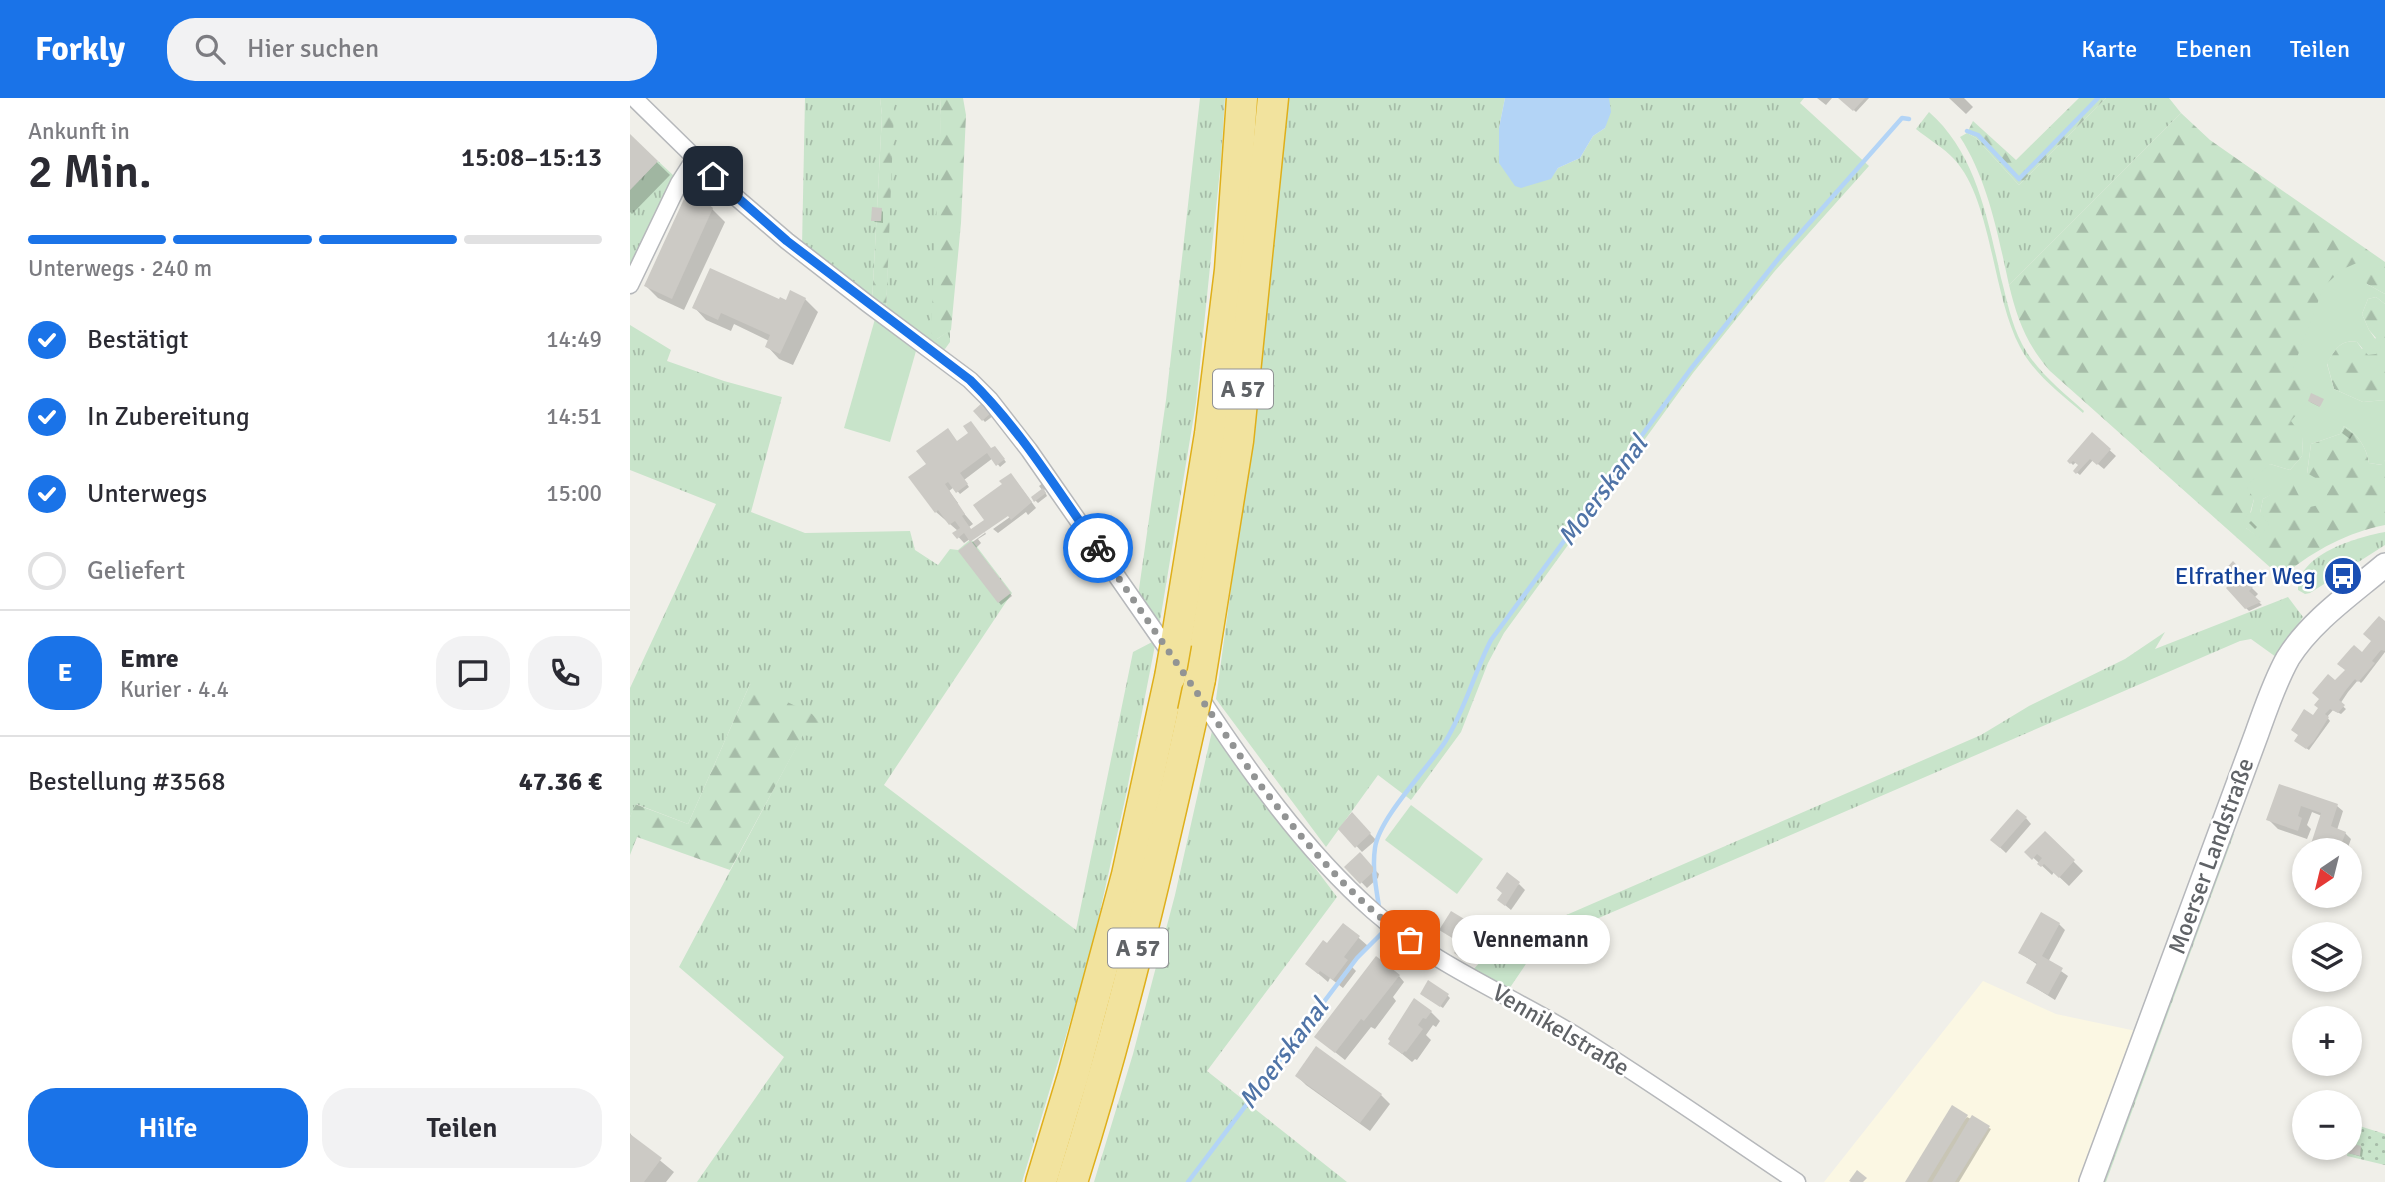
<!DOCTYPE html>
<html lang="de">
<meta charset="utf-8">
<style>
:root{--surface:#fff;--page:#f2f2f3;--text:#2b2b33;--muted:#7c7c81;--line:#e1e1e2;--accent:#1a73e8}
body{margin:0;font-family:Signika,sans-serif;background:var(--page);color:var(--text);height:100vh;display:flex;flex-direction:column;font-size:26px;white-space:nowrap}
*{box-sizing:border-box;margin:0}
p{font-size:23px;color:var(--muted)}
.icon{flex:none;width:38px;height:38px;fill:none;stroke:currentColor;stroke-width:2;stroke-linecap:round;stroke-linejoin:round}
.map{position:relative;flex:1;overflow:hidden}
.drawer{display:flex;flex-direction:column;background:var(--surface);width:630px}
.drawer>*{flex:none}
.needle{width:46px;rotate:215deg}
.buttons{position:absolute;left:1662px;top:740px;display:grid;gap:14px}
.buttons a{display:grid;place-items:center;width:70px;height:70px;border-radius:50%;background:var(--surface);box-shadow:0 4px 10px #0003;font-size:35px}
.pin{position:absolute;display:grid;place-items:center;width:60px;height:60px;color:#fff;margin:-30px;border-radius:14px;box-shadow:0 4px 10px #0006}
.courier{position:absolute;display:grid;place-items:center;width:70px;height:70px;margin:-35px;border:5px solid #1a73e8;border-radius:50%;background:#fff;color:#222;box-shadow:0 2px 9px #0007}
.bubble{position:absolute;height:49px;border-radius:24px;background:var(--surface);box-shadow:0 4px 10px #0003;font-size:23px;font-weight:600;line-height:49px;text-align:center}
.headline em{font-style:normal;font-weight:600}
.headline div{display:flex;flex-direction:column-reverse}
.headline{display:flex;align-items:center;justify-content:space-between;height:119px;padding:0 28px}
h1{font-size:46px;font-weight:600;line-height:52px}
.bar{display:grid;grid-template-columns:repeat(4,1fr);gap:10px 7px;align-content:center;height:84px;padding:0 28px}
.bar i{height:9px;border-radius:5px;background:var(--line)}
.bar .on{background:var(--accent)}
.bar p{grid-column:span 4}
.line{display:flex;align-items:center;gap:18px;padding:0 28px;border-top:2px solid var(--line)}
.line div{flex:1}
.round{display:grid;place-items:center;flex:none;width:74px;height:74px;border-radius:28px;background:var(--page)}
ol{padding:0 28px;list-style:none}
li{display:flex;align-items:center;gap:21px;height:77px}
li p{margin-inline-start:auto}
li .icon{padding:7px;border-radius:50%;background:var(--accent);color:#fff;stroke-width:4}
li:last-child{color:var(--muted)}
li i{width:38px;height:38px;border:4px solid var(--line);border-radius:50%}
.primary-button{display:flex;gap:14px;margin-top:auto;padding:14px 28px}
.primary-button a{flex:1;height:80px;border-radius:28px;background:var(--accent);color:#fff;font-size:28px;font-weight:600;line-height:80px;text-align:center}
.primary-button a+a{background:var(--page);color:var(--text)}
header{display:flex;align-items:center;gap:42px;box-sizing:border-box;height:98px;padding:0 35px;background:var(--accent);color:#fff}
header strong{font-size:33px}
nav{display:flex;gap:38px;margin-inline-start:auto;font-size:24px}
.search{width:490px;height:63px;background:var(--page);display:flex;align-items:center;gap:18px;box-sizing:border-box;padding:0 24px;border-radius:28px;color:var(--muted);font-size:26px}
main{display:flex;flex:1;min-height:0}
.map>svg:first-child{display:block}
</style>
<header>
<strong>Forkly</strong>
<div class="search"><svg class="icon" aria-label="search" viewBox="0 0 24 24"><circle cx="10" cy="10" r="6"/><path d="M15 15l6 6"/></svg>Hier suchen</div>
<nav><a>Karte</a><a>Ebenen</a><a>Teilen</a></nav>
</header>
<main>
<section class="drawer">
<div class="headline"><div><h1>2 Min.</h1><p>Ankunft in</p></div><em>15:08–15:13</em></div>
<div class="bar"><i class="on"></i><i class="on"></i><i class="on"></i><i></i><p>Unterwegs · 240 m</p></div>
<ol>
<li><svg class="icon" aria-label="check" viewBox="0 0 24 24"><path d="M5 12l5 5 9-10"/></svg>Bestätigt<p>14:49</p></li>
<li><svg class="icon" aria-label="check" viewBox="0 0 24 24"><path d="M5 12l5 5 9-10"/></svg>In Zubereitung<p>14:51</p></li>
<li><svg class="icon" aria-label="check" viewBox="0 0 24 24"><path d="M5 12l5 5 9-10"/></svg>Unterwegs<p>15:00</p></li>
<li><i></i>Geliefert</li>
</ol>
<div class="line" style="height:126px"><b class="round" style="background:var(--accent);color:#fff">E</b><div><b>Emre</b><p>Kurier · 4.4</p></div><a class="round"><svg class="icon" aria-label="chat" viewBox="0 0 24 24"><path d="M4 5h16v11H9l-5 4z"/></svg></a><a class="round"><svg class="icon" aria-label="phone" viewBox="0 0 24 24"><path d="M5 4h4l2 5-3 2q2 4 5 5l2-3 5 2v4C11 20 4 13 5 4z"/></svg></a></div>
<div class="line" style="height:91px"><div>Bestellung #3568</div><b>47.36 €</b></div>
<div class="primary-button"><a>Hilfe</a><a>Teilen</a></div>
</section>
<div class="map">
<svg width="1755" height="1084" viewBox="0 0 1755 1084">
<defs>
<pattern id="grass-tufts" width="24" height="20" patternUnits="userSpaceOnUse" patternTransform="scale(1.75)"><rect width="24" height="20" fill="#c8e4ca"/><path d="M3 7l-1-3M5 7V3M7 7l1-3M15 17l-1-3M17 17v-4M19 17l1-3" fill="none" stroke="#a6bca8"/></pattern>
<pattern id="forest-firs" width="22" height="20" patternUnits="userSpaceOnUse" patternTransform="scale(1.75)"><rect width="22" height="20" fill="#c8e4ca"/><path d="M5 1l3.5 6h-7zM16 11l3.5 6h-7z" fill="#a6bca8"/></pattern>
<pattern id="garden-dots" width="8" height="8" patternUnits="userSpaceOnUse" patternTransform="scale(1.75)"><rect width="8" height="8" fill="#c8e4ca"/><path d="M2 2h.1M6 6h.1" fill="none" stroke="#a6bca8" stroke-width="1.8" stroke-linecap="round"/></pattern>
</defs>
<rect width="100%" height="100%" fill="#f0efe9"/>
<!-- commercial -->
<path fill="#fbf7e3" d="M1353 883 1426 916 1506 933 1450 1084H1194Z"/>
<!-- grass -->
<g fill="url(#grass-tufts)">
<path d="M175 0H250L252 17 242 205 172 148Z"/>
<path d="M263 0H310L311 17 307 241 320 232V244L315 251H307L256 215Z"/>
<path d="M570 0H595L591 62 566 305 529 529 508 498 536 302Z"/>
<path d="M655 0H875L869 30 920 81 928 70 950 60 963 38 975 30 979 0H1174L1170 5 1239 68 1144 174 1063 275 874 535 858 565 831 634 781 702 748 677 696 749 586 601 621 343Z"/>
<path d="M1476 0H1539L1551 15 1379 187C1368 137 1358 82 1330 39L1337 35 1346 40 1389 87Z"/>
<path d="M1299 14C1346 55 1358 122 1371 180 1377 202 1381 225 1392 246 1406 273 1432 293 1454 313L1453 315C1430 295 1404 276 1390 249 1362 196 1362 102 1324 61 1314 50 1298 41 1286 31Z"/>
<path d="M28 63 44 78 0 172V92Z"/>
<path d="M0 227 41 252 37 263 94 283 152 299 121 414 175 435 280 433 285 452 308 467 320 451 328 452 341 441 382 495 254 687 446 832 503 554 526 542 496 697 460 858 392 1084H67L154 959 49 869 173 636 120 586 58 726 6 706 0 719V590L86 406 0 372Z"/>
<path d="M1755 434V447L1680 495 1675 496 1668 492C1666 457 1727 439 1755 434Z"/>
<path d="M1658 499 1673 519 1646 559 1621 541 1610 543 934 835 902 857 877 894 843 872C860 851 887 840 911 828L1351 637 1399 608 1495 561 1535 534 1525 551Z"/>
<path d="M582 633 707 799 577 973 717 1084H464L503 956 545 797Z"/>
<path d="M1597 736H1604L1476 1084H1468Z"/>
</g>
<!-- forest -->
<g fill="url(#forest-firs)">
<path d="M250 0H263L264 13 256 215 242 205 252 17Z"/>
<path d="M310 0H333L336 17 331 125 321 232 307 241 301 235 311 17Z"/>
<path d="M1449 0H1476L1389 87 1346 40 1337 35 1343 23 1386 62Z"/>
<path d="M1551 15 1580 42 1755 164V196L1737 186 1694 189V301L1673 339 1672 358 1660 372 1640 366 1624 401 1616 430 1629 439 1630 415 1633 401 1677 376 1681 346 1710 336 1714 328C1727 335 1737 350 1739 365L1752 367 1755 362V427C1715 435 1682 454 1651 479L1420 273C1397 247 1387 221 1379 187Z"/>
<path d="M1746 199 1755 206V302L1733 304 1704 291 1697 265C1705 252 1710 241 1727 244L1732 251 1746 240 1739 232 1732 216 1738 201Z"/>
<path d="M120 586 182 616 195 630 190 640 173 637 100 772 7 739 0 757V719L5 706 58 726Z"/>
</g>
<!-- park -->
<g fill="#c8e4ca">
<path d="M1729 164 1737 186 1755 196V206L1746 199 1738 201 1732 216 1739 232 1751 249 1746 256 1738 257 1727 244C1710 241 1705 252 1697 266L1704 291 1733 304 1755 302V362L1753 367 1739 365C1737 350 1727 335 1714 328L1710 336 1681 346 1677 375 1699 388 1694 406 1675 410 1663 386 1633 401 1630 415 1639 426 1629 440 1616 430 1613 421 1621 414 1624 401 1616 388 1640 366 1660 372 1672 358 1673 339 1661 323 1678 303 1690 309 1693 301 1660 278 1694 188 1713 171Z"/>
<path d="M245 221 286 253 260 344 214 330Z"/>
<path d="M781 707 853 761 827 796 755 742Z"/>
</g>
<!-- garden -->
<path fill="url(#garden-dots)" d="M1723 1026 1755 1036V1067L1717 1058 1718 1050H1720Z"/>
<!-- water -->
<path fill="#b3d4f6" d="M875 0H979L981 14 975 30 963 38 950 60 928 70 921 81 891 90 885 88 869 65V30Z"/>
<!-- shadow -->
<g fill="#0003">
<path d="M1187 0H1202L1196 7Z"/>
<path d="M1211 0H1239L1226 14Z"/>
<path d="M1319 0H1334L1343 9 1336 16Z"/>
<path d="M0 38 40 77 2 116 0 114Z"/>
<path d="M82 111 95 124 54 212 28 200 16 188Z"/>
<path d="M251 112 253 114V125L245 124 243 122Z"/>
<path d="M175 201 188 214 163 267 149 261 137 248 139 243 104 226 101 233 76 222 64 209Z"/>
<path d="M353 307 363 318 355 324 345 313Z"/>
<path d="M1715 330 1723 336 1720 341 1712 335Z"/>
<path d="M1462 336 1486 358 1474 371 1463 362 1450 377 1445 373 1450 367 1446 364 1443 367 1439 363Z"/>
<path d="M328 344 367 352 376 364 370 369 363 360 334 382 339 389 330 396 324 389 319 393 328 405 326 406 343 426 339 429 342 433 357 422 386 383 406 410 398 417 396 414 368 435 363 431 380 419V414L354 433 356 436 348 441 351 445 346 450 382 498 371 507 330 453 355 435 353 432 334 445 325 435 328 433 306 414Z"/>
<path d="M413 385 417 390 414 392 417 398 408 405 403 400 413 393 409 388Z"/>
<path d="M1621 423 1627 429 1625 431 1619 425Z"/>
<path d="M1603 466 1614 477 1612 480 1628 496 1624 500 1632 507 1619 513 1611 505 1604 485Z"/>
<path d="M1755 525V554L1733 583 1731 585 1728 582 1718 594 1710 606 1716 611 1711 616 1703 612 1697 619 1700 623 1679 652 1669 645 1706 585 1732 556Z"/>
<path d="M1650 688 1707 708 1713 713 1707 732 1715 735 1721 741 1717 752H1681L1692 718 1682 714 1677 727 1681 731 1677 741 1648 731 1638 721Z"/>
<path d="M722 717 746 742 732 754 711 731Z"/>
<path d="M1396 720 1401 726 1376 755 1362 742Z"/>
<path d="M1415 735 1453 773 1439 788 1424 774 1422 777 1397 754Z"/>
<path d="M730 757 749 776 748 780 737 790 717 769Z"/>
<path d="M889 786 895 792 881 812 869 802 874 796Z"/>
<path d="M1429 826 1435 832 1418 864 1438 878 1425 902 1398 885 1408 867 1390 855Z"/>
<path d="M714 827 738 848 722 869 726 873 713 890 700 880 698 884 677 866 698 848Z"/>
<path d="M840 827 842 829 832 846 814 834Z"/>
<path d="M831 848 844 857 839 864 829 857Z"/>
<path d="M769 878 774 884 763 899 766 903 745 931 741 929 715 962 686 939Z"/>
<path d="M817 897 820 900 813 910 794 898Z"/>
<path d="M801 914 810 923 806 929 803 927 796 937 801 942 787 962 785 961 782 964 760 946V941Z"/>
<path d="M667 978 751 997 760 1006 740 1033 676 987Z"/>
<path d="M1337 1019 1361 1031 1329 1084H1278Z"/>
<path d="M0 1035 4 1041 44 1074 36 1084H0Z"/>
<path d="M1731 1049 1733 1052 1732 1059 1719 1055Z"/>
</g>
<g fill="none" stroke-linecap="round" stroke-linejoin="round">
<!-- stream -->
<g stroke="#b3d4f6" stroke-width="4.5">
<path d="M1337 33 1348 37 1389 81 1468 0"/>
<path d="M749 809C746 789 742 770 745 750 749 720 798 670 815 644 835 612 844 575 861 542L1060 272 1152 156 1272 20 1279 21"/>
<path d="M558 1084 727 860 755 832"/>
</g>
</g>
<!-- building -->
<g fill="#cccac5">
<path d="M1208 0H1235L1223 13Z"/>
<path d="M0 36 28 63 0 92Z"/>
<path d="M59 90 83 110 42 201 14 188Z"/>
<path d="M242 109 252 110 251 123H241Z"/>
<path d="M80 170 149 201 150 199 156 202 160 192 176 200 150 256 135 249 140 237 91 215 88 222 62 210Z"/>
<path d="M1681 295 1694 301 1690 309 1678 303Z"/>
<path d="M353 304 362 314 352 323 343 313Z"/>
<path d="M341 323 361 350 365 348 375 361 366 368 357 355 330 375 338 386 326 395 318 384 315 386 335 416 332 418 341 431 354 422 343 407 372 386 369 383 381 375 402 404 381 422 378 418 340 444 334 435 327 441 322 435 330 430 325 423 319 427 308 412 305 415 278 379 296 366 286 353 318 330 327 343 338 335 333 328Z"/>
<path d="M1462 334 1481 351 1467 367 1460 361 1446 376 1443 373 1448 367 1443 363 1440 366 1437 363Z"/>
<path d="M413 390 416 395 404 404 401 399Z"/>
<path d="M341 443 381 495 368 505 328 453Z"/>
<path d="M1603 463 1613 474 1610 476 1623 489 1619 493 1631 504 1615 511 1596 490 1601 485 1591 476Z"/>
<path d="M1749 518 1755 523V553L1751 552 1742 563 1745 565 1731 581 1728 584 1725 581 1716 592 1709 602 1715 607 1708 615 1700 611 1695 616 1699 619 1684 643 1676 651 1664 643 1668 637 1661 632 1663 629 1674 611 1683 617 1688 610 1684 607 1689 601 1682 595 1698 576 1705 582 1715 572 1707 566 1721 550 1724 547 1732 554 1741 543 1733 536Z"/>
<path d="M1649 686 1708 706 1701 728 1716 734 1709 752H1679L1691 715 1671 708 1668 718 1672 720 1668 733 1636 722Z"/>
<path d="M1387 711 1397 719 1370 750 1360 742Z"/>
<path d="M722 714 741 735 725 750 708 731Z"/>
<path d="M1415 733 1445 762 1429 780 1414 766 1411 769 1407 766 1412 760 1407 756 1402 762 1394 754Z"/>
<path d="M730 754 743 769V774L730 786 714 769Z"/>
<path d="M877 774 890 784 875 808 867 802 872 795 866 790Z"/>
<path d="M821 813 841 825 832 843 829 844 809 832Z"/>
<path d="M1411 814 1430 825 1412 858 1433 870 1418 897 1396 885 1407 865 1388 855Z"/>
<path d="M713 825 730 838 714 859 718 862 703 882 690 873 688 876 675 866 693 842 697 845Z"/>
<path d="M831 846 842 853 836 863 824 855Z"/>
<path d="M746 858 770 877 734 923 731 921 705 955 684 939Z"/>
<path d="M798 882 819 896 810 909 790 896Z"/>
<path d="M784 900 802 913 796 921 793 920 788 927 793 931 776 954 775 953 772 956 758 946 760 943 758 941Z"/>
<path d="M686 948 752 996 730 1025 665 978Z"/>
<path d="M1322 1007 1338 1017 1297 1084H1275Z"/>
<path d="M1342 1017 1360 1028 1325 1084H1302Z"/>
<path d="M0 1036 32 1060 14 1084H0Z"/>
<path d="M1720 1045 1731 1048 1730 1058 1717 1055Z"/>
<path d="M1227 1072 1237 1080 1233 1084H1221L1219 1083Z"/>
</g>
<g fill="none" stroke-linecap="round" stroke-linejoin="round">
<defs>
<g id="street">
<path d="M4 0 101 95 157 143 238 206 340 282 360 302 399 352 543 559"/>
<path d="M0 187 49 85 65 60"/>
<path d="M567 595C618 672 673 751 743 813 804 867 882 898 950 940 1024 986 1095 1036 1167 1084"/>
</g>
<path id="secondary" d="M1461 1084 1627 635C1636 610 1645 583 1658 560 1681 523 1722 495 1755 467"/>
<g id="highway">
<path d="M546 545 580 336 600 172 612 0"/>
<path d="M570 581 608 343 643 0"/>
<path d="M411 1084 443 978 497 777 540 579"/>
<path d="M442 1084C491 929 528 772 563 614"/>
</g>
</defs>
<!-- street casing -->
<use href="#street" stroke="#b6b8bb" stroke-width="19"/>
<!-- secondary casing -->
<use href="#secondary" stroke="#b5b7bb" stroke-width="26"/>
<!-- highway casing -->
<use href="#highway" stroke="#dfaf1a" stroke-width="33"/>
<!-- street -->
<use href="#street" stroke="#fff" stroke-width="16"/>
<!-- secondary -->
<use href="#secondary" stroke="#fff" stroke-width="23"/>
<!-- highway -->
<use href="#highway" stroke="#f2e39e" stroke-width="30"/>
<defs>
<g id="highway-bridge">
<path d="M540 579 546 545"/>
<path d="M563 614 570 581"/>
</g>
</defs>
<!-- highway-bridge casing -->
<use href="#highway-bridge" stroke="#dfaf1a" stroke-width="33" stroke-linecap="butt"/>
<!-- highway-bridge -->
<use href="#highway-bridge" stroke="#f2e39e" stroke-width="30"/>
</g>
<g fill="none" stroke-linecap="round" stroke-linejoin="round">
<!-- done -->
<path stroke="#929494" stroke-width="7" stroke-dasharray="0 12.6" d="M468 450 628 684C672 741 720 800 780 842"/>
<!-- route -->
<path stroke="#1a73e8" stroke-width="9" d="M83 78 157 143 340 282C390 331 428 393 468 450"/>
</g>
<!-- icons -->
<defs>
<symbol id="bus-disc" viewBox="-11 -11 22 22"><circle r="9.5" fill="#1a4fb4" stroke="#fff"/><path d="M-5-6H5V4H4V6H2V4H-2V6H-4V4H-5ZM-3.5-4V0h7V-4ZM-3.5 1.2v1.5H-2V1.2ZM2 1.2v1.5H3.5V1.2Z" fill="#fff"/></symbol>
</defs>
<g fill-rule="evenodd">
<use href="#bus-disc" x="1691" y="456" width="44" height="44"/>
</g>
<g text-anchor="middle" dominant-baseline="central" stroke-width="5" stroke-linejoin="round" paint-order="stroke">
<!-- shield labels -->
<g fill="#fff" stroke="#909295" stroke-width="2">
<rect x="583" y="271.5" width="60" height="39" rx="5"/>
<rect x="478" y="830.5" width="60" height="39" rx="5"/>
</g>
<g font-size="23" font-weight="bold" fill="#606367">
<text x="613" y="291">A 57</text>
<text x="508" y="850">A 57</text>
</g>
<!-- transit labels -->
<g font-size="24" fill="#164399" stroke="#fff" text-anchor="end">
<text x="1686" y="478">Elfrather Weg</text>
</g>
<!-- street labels -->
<g font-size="24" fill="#606367" stroke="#fff">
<text transform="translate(1581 758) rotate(-70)">Moerser Landstraße</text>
<text transform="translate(931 932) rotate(31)">Vennikelstraße</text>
</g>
<!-- water labels -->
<g font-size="26" font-style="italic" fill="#5074a7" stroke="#fff">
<text transform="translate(973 393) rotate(-53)">Moerskanal</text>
<text transform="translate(654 956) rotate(-53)">Moerskanal</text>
</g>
</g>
</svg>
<div class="buttons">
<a><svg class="needle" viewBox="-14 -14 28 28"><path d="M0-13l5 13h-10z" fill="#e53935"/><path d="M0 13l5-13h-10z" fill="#7c7c81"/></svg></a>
<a><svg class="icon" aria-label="layers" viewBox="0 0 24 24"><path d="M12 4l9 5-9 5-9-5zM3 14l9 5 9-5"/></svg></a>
<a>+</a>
<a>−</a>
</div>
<div class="pin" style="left:780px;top:842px;background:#ea580c"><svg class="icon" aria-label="bag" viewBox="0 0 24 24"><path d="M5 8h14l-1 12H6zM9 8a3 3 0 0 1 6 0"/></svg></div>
<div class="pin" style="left:83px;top:78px;background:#1f2937"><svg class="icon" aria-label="home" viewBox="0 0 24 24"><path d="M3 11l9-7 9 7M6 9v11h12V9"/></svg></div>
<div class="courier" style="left:468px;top:450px"><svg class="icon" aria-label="bike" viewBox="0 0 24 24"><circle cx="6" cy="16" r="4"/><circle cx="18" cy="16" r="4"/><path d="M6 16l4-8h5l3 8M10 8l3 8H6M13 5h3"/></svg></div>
<div class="bubble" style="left:822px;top:817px;width:158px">Vennemann</div>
</div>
</main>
